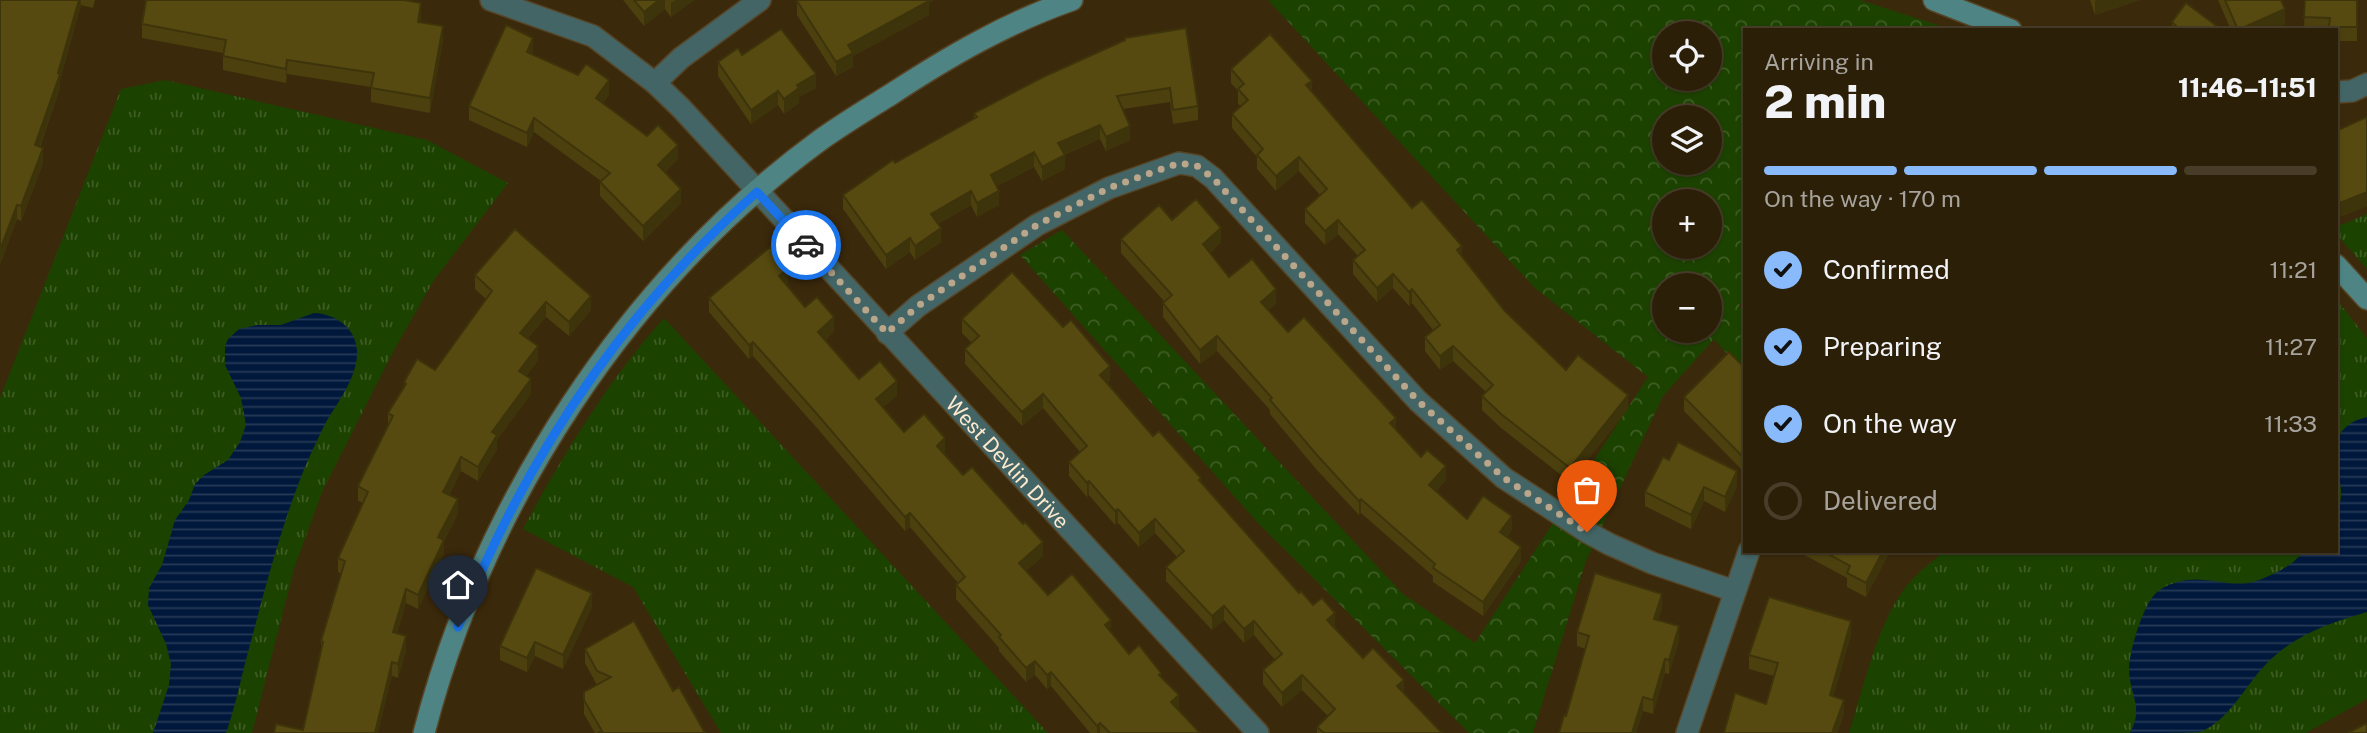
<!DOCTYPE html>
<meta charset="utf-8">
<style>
:root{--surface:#2c1f08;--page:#382c16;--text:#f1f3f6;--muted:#a6a29c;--line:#483d29;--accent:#89bafc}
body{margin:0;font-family:"Public Sans",sans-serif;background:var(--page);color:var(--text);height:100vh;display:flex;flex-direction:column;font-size:26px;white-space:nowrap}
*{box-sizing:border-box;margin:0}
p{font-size:23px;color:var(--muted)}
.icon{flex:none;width:38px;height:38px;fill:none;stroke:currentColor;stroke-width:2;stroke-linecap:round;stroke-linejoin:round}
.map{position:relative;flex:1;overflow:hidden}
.drawer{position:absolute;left:1743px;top:28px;width:595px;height:525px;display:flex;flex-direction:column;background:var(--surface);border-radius:0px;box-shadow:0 2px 5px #0004,0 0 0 2px var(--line)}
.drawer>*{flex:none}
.tools{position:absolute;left:1652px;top:21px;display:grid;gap:14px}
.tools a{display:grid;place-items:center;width:70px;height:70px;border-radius:50%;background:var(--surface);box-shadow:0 2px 5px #0004,0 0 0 2px var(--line);font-size:35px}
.pin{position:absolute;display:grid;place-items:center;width:60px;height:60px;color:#fff;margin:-72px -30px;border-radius:50% 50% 50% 0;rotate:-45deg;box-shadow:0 0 7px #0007}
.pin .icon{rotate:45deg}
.courier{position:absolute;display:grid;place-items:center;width:70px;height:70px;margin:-35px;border:5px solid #1a73e8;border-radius:50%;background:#fff;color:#222;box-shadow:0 2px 9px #0007}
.overview em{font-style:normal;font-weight:800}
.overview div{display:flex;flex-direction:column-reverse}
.overview{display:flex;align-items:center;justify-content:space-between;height:119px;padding:0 21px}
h1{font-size:46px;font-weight:800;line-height:52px}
.bar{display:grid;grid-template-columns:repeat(4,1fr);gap:10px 7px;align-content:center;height:84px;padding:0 21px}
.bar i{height:9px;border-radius:5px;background:var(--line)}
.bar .active{background:var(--accent)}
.bar p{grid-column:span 4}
ol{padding:0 21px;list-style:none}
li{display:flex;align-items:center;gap:21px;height:77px}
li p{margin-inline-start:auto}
li .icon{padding:7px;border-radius:50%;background:var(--accent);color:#111;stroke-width:4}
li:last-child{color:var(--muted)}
li i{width:38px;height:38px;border:4px solid var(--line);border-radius:50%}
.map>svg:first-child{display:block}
</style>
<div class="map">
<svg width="2367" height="733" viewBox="0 0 2367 733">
<defs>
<pattern id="grass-tufts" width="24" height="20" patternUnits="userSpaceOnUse" patternTransform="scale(1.75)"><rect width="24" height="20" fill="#1c4200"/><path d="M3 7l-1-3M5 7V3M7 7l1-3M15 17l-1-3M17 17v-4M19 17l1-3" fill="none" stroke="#3e5d24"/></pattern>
<pattern id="park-crowns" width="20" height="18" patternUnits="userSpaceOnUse" patternTransform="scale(1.75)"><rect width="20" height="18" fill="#1c4200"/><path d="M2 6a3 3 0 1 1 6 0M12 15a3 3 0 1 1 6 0" fill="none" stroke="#3e5d24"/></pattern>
<pattern id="water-rules" width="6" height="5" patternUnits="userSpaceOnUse" patternTransform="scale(1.75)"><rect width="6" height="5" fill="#00183b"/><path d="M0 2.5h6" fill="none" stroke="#263a56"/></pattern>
</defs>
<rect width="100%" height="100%" fill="#3b290b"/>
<!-- grass -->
<g fill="url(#grass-tufts)">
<path d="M165 80 427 140 508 183 434 280 393 352 322 492 294 569 252 733H0V398L121 89Z"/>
<path d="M2367 214V269L2336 234V227Z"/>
<path d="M2336 299 2367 338V699L2306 733H1849C1863 690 1876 629 1902 592 1913 576 1930 563 1945 551H2336Z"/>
<path d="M664 318 1048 733H721L633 587 523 529C563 455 607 382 664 318Z"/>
</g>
<!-- park -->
<path fill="url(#park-crowns)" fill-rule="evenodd" d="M1268 0H1860L1953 30H1745V300L1739 305 1745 313V374L1714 339 1663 396 1586 561 1533 733H1469L1258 523 1020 255 1062 230 1403 594 1475 643 1648 377 1535 288ZM1664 33H1710V79H1664ZM1664 117H1710V163H1664ZM1664 201H1710V247H1664ZM1664 285H1710V331H1664Z"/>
<!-- water -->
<g fill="url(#water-rules)">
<path d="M314 313C336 314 356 328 357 351 358 377 337 403 325 424 318 438 311 453 305 467 280 528 264 593 247 656 240 682 235 708 226 733H153L169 685 171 664 166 644 148 605 149 588 162 565 175 520 189 500 195 484 204 475 228 460 240 442 246 425 241 398 225 365V346L228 339 239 329 257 325H281Z"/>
<path d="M2367 417V612C2332 622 2298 634 2271 659 2248 680 2230 721 2200 732 2192 733 2143 733 2130 733 2144 707 2130 696 2129 670 2129 652 2142 608 2155 594 2161 588 2170 584 2178 582 2203 574 2227 588 2253 582 2266 578 2281 571 2292 563 2297 559 2302 552 2309 551 2318 550 2328 551 2336 551 2336 540 2335 528 2337 518 2338 508 2342 500 2341 490 2338 460 2324 427 2367 417Z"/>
</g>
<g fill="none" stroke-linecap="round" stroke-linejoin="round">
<defs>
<g id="street">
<path id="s1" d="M491 0 593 36 655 83 681 108 1258 733"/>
<path d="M655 83 681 58 760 0"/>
<path d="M2336 92 2352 91 2367 84"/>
<path d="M887 333 918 306 1037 225 1109 188 1179 163 1197 166 1213 178 1418 401 1504 478 1587 532 1609 544 1652 563 1734 591"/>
<path d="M1687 733 1749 551"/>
</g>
<g id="secondary">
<path d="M1934 0 2011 30"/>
<path d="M2336 265 2367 299"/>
<path d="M424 733C483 504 627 282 819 141 841 125 866 110 890 95 948 57 1006 23 1072 0"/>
</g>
</defs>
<!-- street casing -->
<use href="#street" stroke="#564426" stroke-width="24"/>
<!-- secondary casing -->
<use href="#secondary" stroke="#564426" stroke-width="24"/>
<!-- street -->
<use href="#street" stroke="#446565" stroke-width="21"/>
<!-- secondary -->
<use href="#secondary" stroke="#4e8484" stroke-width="21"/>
</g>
<!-- wall -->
<g fill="#4b400e">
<path d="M0 0H95L93 8 81 5 60 80V88L40 147 43 163 21 221 17 219 0 264Z"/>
<path d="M623 0H694L671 17 665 9 644 26Z"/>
<path d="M798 0H934L929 3V15L853 56V67L836 76 797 15V1Z"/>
<path d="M2090 0H2140L2095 15Z"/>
<path d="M2218 0H2281L2285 24 2271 30H2231Z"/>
<path d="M2305 0H2357V41H2336V30H2304Z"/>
<path d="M421 17 420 22 443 40 430 113 371 102V87L287 74 286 83 223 70V53L142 38V24Z"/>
<path d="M2172 22 2222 30H2172Z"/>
<path d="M1125 40 1198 106V120L1173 124 1170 102 1123 109 1130 140 1106 151 1100 139 1064 155 1065 169 1042 181 1034 167 997 186 999 205 977 217 971 205 938 224 941 242 915 260 910 252 886 269 843 209V195L895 163 974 119V113Z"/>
<path d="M533 52 532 54 609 95 603 103 678 159 665 172 681 203 643 241 600 196V182L601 181 534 132 527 147 469 120V106Z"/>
<path d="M742 55 816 88 799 97V103L784 114 778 105 751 124 718 76V62Z"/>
<path d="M1231 69 1312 91 1412 208 1462 256 1504 310 1566 370 1628 409 1570 482 1501 428 1482 410V396L1486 392 1453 361 1440 370 1425 351V337L1433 330 1412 303 1409 306 1393 288 1377 302 1353 274V260L1358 256 1338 234 1325 245 1305 223V209L1320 195 1299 171 1276 191 1257 169V157L1232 128V114L1241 106 1238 104V91L1231 83Z"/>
<path d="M2367 117V206L2340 217 2336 208V131Z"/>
<path d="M1172 220 1221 242 1210 253 1229 277 1276 304 1268 310 1288 332 1396 430 1421 457 1446 480 1436 491 1467 519 1512 530 1507 537 1521 561 1483 616 1433 582V576L1361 513 1359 515 1316 469 1270 414V410L1217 351 1200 364 1163 317V303L1164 301 1121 253V239Z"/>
<path d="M475 275 591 310 569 336 546 317 528 338 538 360 526 376 531 394 497 440V449L478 481 461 471 449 495 458 513 444 541V554L418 609 406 603 397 633 406 650 398 678 392 676 303 730 321 652V641L341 574 338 572V558L363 503 358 501V486L388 425V413L404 387V382L435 370 486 299 475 289Z"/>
<path d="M788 283 786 284 805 307 834 331 825 340 859 379 897 396 883 407 904 432 945 453 944 454 963 475 1043 556 1026 571 1048 595 1111 632 1129 654 1161 677 1179 709 1178 710 1200 733H1090L1051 686 1047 689 1035 675 1026 682 999 651V648L956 599V585L958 583 910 527 905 531 817 428 753 356 749 359 709 312V298Z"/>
<path d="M962 319 1110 380 1107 383 1153 436 1201 482 1299 593 1313 605 1363 658 1404 693 1442 733H1317V727L1328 716 1302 690 1282 707 1263 684V670L1275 660 1254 635 1244 643 1224 620 1212 630 1166 581V567L1177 557 1155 533 1139 547 1118 523 1115 525 1089 495 1087 497 1069 476V462L1080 452 1043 408 1022 426 965 364V349L972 343 962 333Z"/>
<path d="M1745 368V471L1744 472 1684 411V397Z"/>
<path d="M1669 460 1737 486 1725 512 1704 501 1691 529 1645 506V492Z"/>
<path d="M1797 551H1890L1866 597 1847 587V578Z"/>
<path d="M592 607 563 669 535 656 527 672 500 660V646Z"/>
<path d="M1662 608 1658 620 1679 641 1669 674 1665 673 1653 714 1643 711 1636 733H1559L1566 716 1586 649 1577 646V632Z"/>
<path d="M1851 635 1833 696 1844 714 1837 733H1724L1766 704 1774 676 1749 669V655Z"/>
<path d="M585 649 673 691 705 733H595L584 714V692L597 685 585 663Z"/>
</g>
<!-- shaded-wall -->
<g fill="#3d340b">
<path d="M79 0H81V5L60 80V88L35 159V145L58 73Z"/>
<path d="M659 0H665V9L644 26V12Z"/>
<path d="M676 0H694L671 17V3Z"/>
<path d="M924 0H934L929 3V15L853 56V67L836 76V62L848 45Z"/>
<path d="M2098 0H2140L2095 15V1Z"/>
<path d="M421 3V17L418 36V22Z"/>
<path d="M2285 9V24L2271 30H2238Z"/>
<path d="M443 26V40L430 113V98Z"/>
<path d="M533 38V52L527 66V52Z"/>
<path d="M287 60V74L286 83V69Z"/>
<path d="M816 74V88L799 97V103L784 114V99L797 85Z"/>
<path d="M609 80V95L596 112V98Z"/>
<path d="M1312 81V95L1306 85Z"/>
<path d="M778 91V105L751 124V110Z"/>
<path d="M534 118V132L527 147V133Z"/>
<path d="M1100 125V139L1058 157V143Z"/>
<path d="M1130 126V140L1106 151V137Z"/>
<path d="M678 145V159L658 179V165Z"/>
<path d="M43 148V163L21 221V206Z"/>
<path d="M1034 152V167L991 189V175Z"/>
<path d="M1065 155V169L1042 181V167Z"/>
<path d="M1299 157V171L1276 191V176Z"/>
<path d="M681 189V203L643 241V226Z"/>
<path d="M971 191V205L931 228V214Z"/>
<path d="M999 191V205L977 217V203Z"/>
<path d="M2367 192V206L2340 217V203Z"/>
<path d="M17 205V219L0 264V250Z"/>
<path d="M1338 220V234L1325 245V231Z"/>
<path d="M941 228V242L915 260V246Z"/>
<path d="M1221 228V242L1203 259V244Z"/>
<path d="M910 238V252L886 269V255Z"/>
<path d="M1462 246V260L1457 250Z"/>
<path d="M788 269V283L779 290V276Z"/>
<path d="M1393 274V288L1377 302V288Z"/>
<path d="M1276 289V304L1261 316V302Z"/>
<path d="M1412 289V303L1409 306V292Z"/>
<path d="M591 296V310L569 336V322Z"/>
<path d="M546 302V317L520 347V333Z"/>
<path d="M834 317V331L818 346V332Z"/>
<path d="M1217 336V351L1200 364V350Z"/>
<path d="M753 342V356L749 359V345Z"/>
<path d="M538 346V360L519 385V371Z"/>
<path d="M1453 346V361L1440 370V356Z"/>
<path d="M1110 366V380L1100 389V375Z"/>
<path d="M531 379V394L497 440V449L478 481V467L492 432Z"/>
<path d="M897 381V396L876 413V399Z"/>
<path d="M1043 394V408L1022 426V412Z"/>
<path d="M1628 395V409L1570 482V468Z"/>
<path d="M1396 418V432L1390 423Z"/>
<path d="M945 438V453L937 460V446Z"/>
<path d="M461 457V471L443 506V492Z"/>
<path d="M1446 466V480L1429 499V485Z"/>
<path d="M1737 471V486L1725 512V497Z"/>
<path d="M1089 481V495L1087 497V483Z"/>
<path d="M1704 487V501L1691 529V515Z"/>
<path d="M458 499V513L444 541V554L418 609V595L438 537Z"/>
<path d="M1361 499V513L1359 515V501Z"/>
<path d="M1118 509V523L1115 525V511Z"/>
<path d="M910 513V527L905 531V517Z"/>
<path d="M1512 516V530L1500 546V532Z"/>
<path d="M1155 519V533L1139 547V533Z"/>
<path d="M1043 542V556L1019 577V563Z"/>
<path d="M1521 547V561L1483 616V602Z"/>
<path d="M1883 551H1890L1866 597V583Z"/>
<path d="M406 589V603L393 646V632Z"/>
<path d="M592 593V607L563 669V655Z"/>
<path d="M1662 594V608L1654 633V619Z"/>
<path d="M1224 606V620L1212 630V616Z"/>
<path d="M1335 613V627L1327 634V620Z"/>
<path d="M1111 620V634L1105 625Z"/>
<path d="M1254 621V635L1244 643V629Z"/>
<path d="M1851 621V635L1830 709V695Z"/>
<path d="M1679 626V641L1669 674V660Z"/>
<path d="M406 636V650L398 678V664Z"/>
<path d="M535 642V656L527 672V658Z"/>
<path d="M1665 659V673L1653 714V700Z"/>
<path d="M1035 661V675L1026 682V668Z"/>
<path d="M392 662V676L378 733H375Z"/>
<path d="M1051 672V686L1047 689V675Z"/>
<path d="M1302 675V690L1282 707V693Z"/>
<path d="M1404 680V694L1397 686Z"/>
<path d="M1179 695V709L1171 717V702Z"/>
<path d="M1643 697V711L1636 733H1632Z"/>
<path d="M1844 700V714L1837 733H1832Z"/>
<path d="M1100 723V733H1097V726Z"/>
</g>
<!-- building -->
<g fill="#574a10" stroke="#3d340b" stroke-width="2">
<path d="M0 0H79L58 73 60 74 35 145 43 148 21 206 17 205 0 250Z"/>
<path d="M146 0H404L421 3 418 22 443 26 430 98 371 88 374 73 287 60 286 69 223 56 226 40 142 24Z"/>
<path d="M634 0H659L644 12Z"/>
<path d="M798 0H929V1L848 45 853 53 836 62 797 1Z"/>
<path d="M2225 0H2281L2285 9 2238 30Z"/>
<path d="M2305 0H2357V27H2329L2330 18 2304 17Z"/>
<path d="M2186 3 2222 30H2175L2177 27 2172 22Z"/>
<path d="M506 25 533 38 527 52 578 75 586 64 609 80 596 98 647 136 658 125 678 145 658 165 681 189 643 226 600 182 610 173 534 118 527 133 469 106Z"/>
<path d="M1186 28 1198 106 1173 110 1170 88 1117 96 1130 126 1106 137 1100 125 1058 143 1065 155 1042 167 1034 152 991 175 999 191 977 203 971 191 931 214 941 228 915 246 910 238 886 255 843 195 893 160 895 163 977 117 974 113 1043 77 1125 40V38Z"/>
<path d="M781 29 816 74 797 85 799 88 784 99 778 91 751 110 718 62 738 48 742 55Z"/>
<path d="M1270 34 1312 81 1306 85 1412 208 1422 200 1462 246 1457 250 1504 310 1566 370 1578 355 1628 395 1570 468 1501 414 1482 396 1493 385 1453 346 1440 356 1425 337 1440 325 1412 289 1409 292 1393 274 1377 288 1353 260 1365 250 1338 220 1325 231 1305 209 1327 189 1299 157 1276 176 1257 155 1263 149 1232 114 1248 100 1238 89 1244 84 1231 69Z"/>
<path d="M2367 117V192L2340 203 2336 194V131Z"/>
<path d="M1196 199 1221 228 1203 244 1229 277 1252 259 1276 289 1261 302 1288 332 1304 317 1396 418 1390 423 1421 457 1427 450 1446 466 1429 485 1467 519 1483 496 1512 516 1500 532 1521 547 1483 602 1433 568 1435 564 1361 499 1359 501 1316 454 1270 400 1272 398 1217 336 1200 350 1163 303 1172 295 1121 239 1159 205 1172 220Z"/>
<path d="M515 229 591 296 569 322 546 302 520 333 538 346 519 371 531 379 492 432 497 435 478 467 461 457 443 492 458 499 438 537 444 540 418 595 406 589 393 632 406 636 398 664 392 662 375 733H274L276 724 303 730 323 642 321 641 345 561 338 558 368 492 358 486 393 416 388 413 406 384 404 382 417 359 435 370 492 291 475 275Z"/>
<path d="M770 247 788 269 779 276 805 307 817 297 834 317 818 332 859 379 880 361 897 381 876 399 904 432 924 414 945 438 937 446 963 475 972 467 1023 524 1025 522 1043 542 1019 563 1048 595 1072 574 1111 620 1105 625 1129 654 1139 645 1161 673 1159 675 1179 695 1171 702 1200 733H1110L1100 723 1097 726 1051 672 1047 675 1035 661 1026 668 999 637 1001 635 956 585 965 577 910 513 905 517 817 414 753 342 749 345 709 298Z"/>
<path d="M1012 272 1063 327 1071 320 1110 366 1100 375 1153 436 1159 431 1201 478 1199 480 1299 593 1301 591 1313 605 1322 598 1335 613 1327 620 1363 658 1373 648 1404 680 1397 686 1442 733H1324L1317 727 1335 709 1302 675 1282 693 1263 670 1282 654 1254 621 1244 629 1224 606 1212 616 1166 567 1184 551 1155 519 1139 533 1118 509 1115 511 1089 481 1087 483 1069 462 1087 446 1043 394 1022 412 965 349 979 336 962 319Z"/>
<path d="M1729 352 1745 368 1744 458 1684 397Z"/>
<path d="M1678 442 1737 471 1725 497 1704 487 1691 515 1645 492 1663 457 1669 460Z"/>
<path d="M1823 551H1883L1866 583 1847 573 1850 566Z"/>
<path d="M536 568 592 593 563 655 535 642 527 658 500 646Z"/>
<path d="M1595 573 1662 594 1654 619 1679 626 1669 660 1665 659 1653 700 1643 697 1632 733H1559L1564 715 1566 716 1589 636 1577 632Z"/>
<path d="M1769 597 1851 621 1830 695 1844 700 1832 733H1724L1735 693 1766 704 1778 663 1749 655Z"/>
<path d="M634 621 673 691 679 687 705 733H598L602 731 584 700V692L611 677 597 671 585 649Z"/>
<path d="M2367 723V733H2348Z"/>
</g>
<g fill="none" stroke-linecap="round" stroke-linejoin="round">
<!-- done -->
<path stroke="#baa68a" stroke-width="7" stroke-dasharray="0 12.6" d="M806 245 887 333 918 306 1037 225 1109 188 1179 163 1197 166 1213 178 1418 401 1504 478 1587 532"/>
<!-- route -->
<path stroke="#1a73e8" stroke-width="9" d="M458 627C525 458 621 313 757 192L806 245"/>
</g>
<g text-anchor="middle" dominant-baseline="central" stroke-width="5" stroke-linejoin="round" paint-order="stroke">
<!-- street labels -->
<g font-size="21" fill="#feeace" stroke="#311f02">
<text stroke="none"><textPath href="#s1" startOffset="704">West Devlin Drive</textPath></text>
</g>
</g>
</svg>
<div class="tools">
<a><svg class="icon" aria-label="locate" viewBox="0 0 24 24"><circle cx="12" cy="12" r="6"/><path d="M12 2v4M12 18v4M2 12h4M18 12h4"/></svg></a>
<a><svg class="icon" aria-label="layers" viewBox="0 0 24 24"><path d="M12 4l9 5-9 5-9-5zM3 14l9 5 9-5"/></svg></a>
<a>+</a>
<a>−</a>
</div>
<div class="pin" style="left:1587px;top:532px;background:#ea580c"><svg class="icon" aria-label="bag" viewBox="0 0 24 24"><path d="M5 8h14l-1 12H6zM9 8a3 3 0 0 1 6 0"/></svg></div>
<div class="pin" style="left:458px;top:627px;background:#1f2937"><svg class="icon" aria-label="home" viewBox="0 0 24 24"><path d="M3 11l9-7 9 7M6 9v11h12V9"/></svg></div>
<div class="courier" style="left:806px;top:245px"><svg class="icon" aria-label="car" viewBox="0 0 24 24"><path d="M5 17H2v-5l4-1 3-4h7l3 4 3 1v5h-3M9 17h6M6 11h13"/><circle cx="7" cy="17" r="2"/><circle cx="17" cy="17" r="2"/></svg></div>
<section class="drawer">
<div class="overview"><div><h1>2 min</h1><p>Arriving in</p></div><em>11:46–11:51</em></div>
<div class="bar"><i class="active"></i><i class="active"></i><i class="active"></i><i></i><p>On the way · 170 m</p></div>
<ol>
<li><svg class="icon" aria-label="check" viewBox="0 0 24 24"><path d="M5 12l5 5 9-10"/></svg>Confirmed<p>11:21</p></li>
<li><svg class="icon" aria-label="check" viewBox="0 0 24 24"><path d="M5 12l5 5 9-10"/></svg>Preparing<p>11:27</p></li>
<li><svg class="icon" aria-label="check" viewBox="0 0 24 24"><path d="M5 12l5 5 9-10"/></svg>On the way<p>11:33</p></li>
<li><i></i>Delivered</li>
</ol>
</section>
</div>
